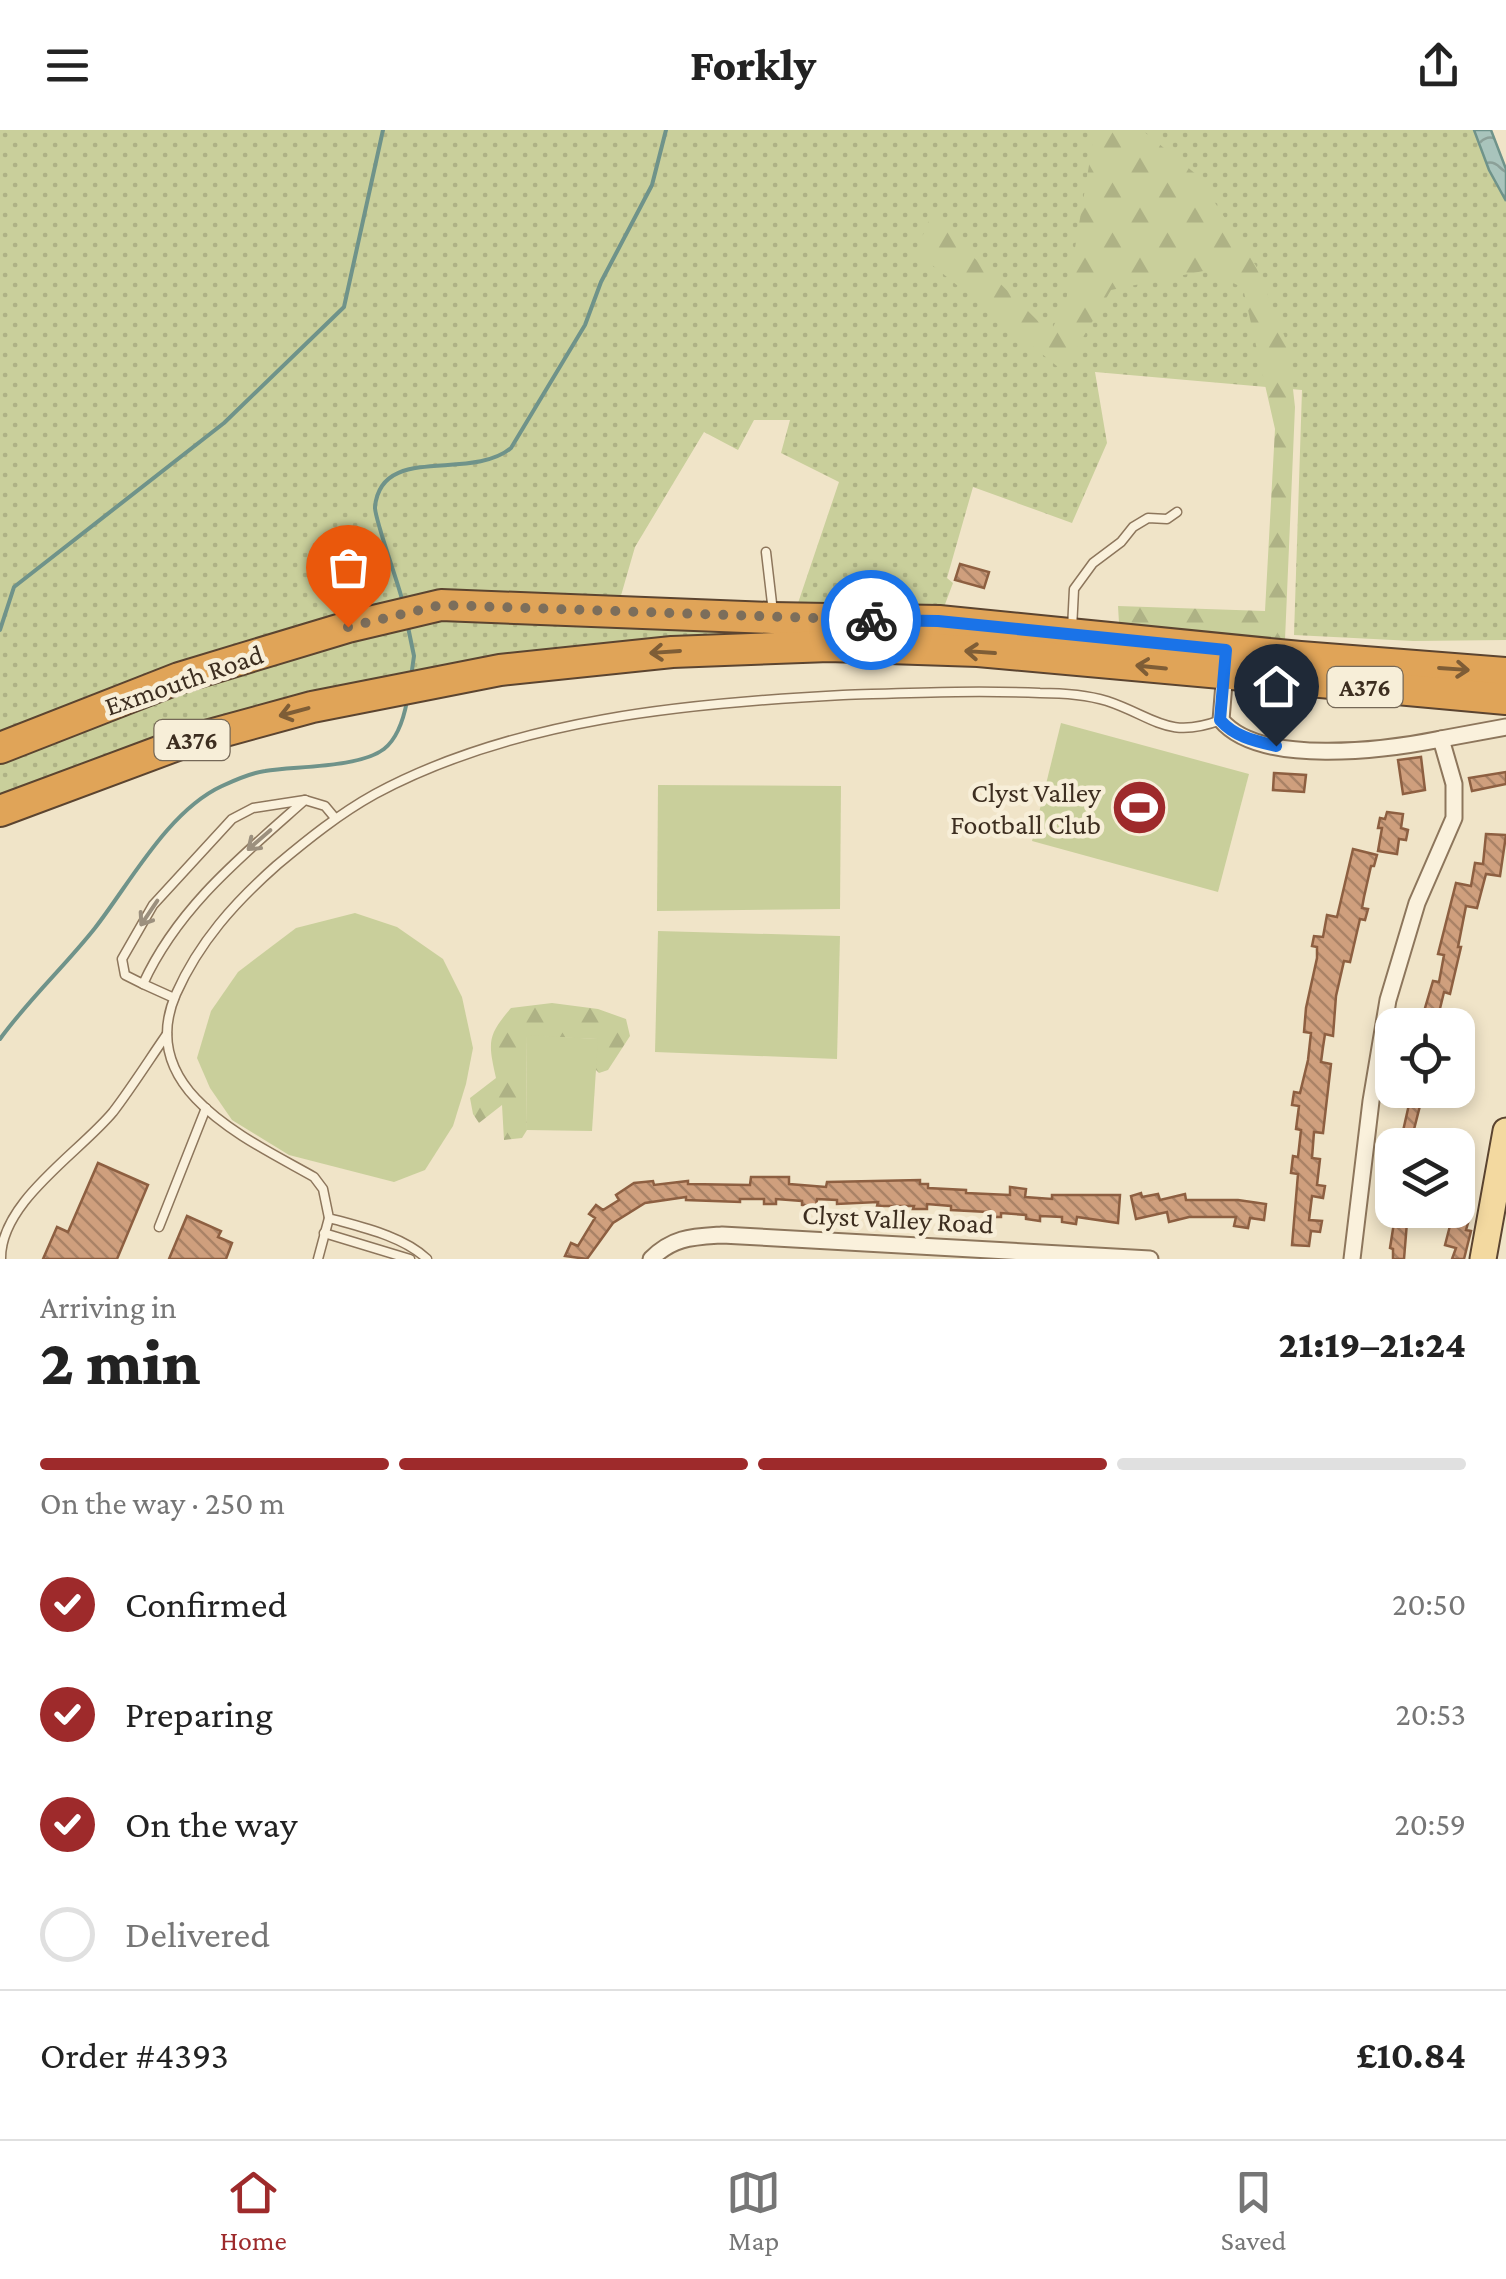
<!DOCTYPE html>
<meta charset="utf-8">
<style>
:root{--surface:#fff;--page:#f2f2f2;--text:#222;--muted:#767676;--line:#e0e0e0;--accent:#9e2a2b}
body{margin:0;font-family:"Crimson Pro",serif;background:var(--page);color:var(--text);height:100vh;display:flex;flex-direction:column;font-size:38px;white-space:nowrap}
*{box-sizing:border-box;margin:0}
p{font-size:32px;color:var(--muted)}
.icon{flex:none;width:55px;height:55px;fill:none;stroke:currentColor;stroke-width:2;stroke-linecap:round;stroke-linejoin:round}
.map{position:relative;height:1129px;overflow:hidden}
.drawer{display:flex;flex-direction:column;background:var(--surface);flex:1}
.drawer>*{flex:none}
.controls{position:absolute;left:1375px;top:878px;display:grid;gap:20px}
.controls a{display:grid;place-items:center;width:100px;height:100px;border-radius:20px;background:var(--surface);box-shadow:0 5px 15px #0003;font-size:50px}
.pin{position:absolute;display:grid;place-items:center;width:85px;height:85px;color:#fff;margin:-102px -42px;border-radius:50% 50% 50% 0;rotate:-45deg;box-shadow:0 0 10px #0007}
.pin .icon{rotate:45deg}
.courier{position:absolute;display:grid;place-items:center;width:100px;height:100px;margin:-50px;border:8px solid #1a73e8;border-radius:50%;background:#fff;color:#222;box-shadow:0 2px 12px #0007}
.headline em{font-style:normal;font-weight:800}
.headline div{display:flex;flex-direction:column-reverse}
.headline{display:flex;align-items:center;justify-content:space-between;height:170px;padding:0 40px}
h1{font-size:65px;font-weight:800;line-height:75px}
.bar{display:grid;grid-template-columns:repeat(4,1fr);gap:15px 10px;align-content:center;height:120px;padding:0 40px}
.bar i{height:12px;border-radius:8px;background:var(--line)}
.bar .selected{background:var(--accent)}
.bar p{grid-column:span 4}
.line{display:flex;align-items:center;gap:25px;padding:0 40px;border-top:2px solid var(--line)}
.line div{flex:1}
ol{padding:0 40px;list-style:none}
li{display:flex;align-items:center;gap:30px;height:110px}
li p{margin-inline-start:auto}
li .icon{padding:10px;border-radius:50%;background:var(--accent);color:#fff;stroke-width:4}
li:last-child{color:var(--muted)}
li i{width:55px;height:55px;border:5px solid var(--line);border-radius:50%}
header{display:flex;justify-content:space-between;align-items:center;height:130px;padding:0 40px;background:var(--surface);font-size:45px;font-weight:800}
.tab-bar{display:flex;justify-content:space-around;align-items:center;height:140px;border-top:2px solid var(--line);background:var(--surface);font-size:28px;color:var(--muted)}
.tab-bar a{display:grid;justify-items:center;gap:5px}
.tab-bar .selected{color:var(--accent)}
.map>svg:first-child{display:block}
</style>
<header><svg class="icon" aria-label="menu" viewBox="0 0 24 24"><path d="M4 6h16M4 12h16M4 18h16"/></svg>Forkly<svg class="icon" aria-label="share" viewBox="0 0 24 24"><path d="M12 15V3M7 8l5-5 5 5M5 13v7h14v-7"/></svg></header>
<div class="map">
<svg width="1506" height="1129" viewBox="0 0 1506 1129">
<defs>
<pattern id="grass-dots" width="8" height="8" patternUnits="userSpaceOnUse" patternTransform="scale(2.5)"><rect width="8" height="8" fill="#c9cf9b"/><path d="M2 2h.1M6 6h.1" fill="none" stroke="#aeb285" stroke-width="1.8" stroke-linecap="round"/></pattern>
<pattern id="forest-firs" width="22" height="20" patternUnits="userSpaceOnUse" patternTransform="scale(2.5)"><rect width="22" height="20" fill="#c9cf9b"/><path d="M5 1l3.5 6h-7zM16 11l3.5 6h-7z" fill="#aeb285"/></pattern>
<pattern id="water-waves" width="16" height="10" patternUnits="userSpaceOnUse" patternTransform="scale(2.5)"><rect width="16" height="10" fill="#a9c4bc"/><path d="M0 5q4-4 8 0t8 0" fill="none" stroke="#8ba098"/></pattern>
<pattern id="building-back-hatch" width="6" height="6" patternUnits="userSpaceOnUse" patternTransform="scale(2.5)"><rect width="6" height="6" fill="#cf9f7d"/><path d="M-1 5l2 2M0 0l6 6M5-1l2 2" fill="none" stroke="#a98266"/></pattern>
</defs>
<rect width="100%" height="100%" fill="#f0e4c8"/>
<!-- grass -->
<g fill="url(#grass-dots)">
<path d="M0 0H1474L1489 40 1506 71V510L1413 511 1294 505 1302 260 1095 242 1107 313 1072 393 973 357 947 448 953 453 941 485 797 476 839 352 781 323 790 290H754L738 320 704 302 635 417 620 469 438 466 0 609Z"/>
<path d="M441 481 882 494 576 522 0 673V626L129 573Z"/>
</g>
<!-- forest -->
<g fill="url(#forest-firs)">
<path d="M1095 0H1142L1197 45 1256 136 1288 215 1295 277 1285 510 1119 493 1118 476 1265 481 1275 299 1243 158 1208 140 1111 160 1063 241 916 122 931 85 1050 203 1066 171Z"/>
<path d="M552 873 598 879 626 889 630 906 608 940 599 943 595 939 597 909 526 906 527 1000 522 1008 504 1010 502 975 479 993 473 984 470 968 496 948C488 912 487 906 511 878Z"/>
</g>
<!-- garden -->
<g fill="#c9cf9b">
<path d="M1061 593 1249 644 1218 762 1032 711Z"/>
<path d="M658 655 841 656 840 779 657 781Z"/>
<path d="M355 783 397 797 443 829 462 867 473 918 466 954 453 996 425 1040 394 1052 289 1025 232 990 210 958 197 928 211 881 238 842 296 798Z"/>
<path d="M658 801 840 806 837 929 655 922Z"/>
<path d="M526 905 598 909 592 1001 527 1000Z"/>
</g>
<!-- water -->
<path fill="url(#water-waves)" stroke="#6f938a" stroke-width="2.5" d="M1474 0H1491L1506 39V71L1489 40Z"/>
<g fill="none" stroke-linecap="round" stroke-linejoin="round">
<!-- stream -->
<g stroke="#6f938a" stroke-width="4">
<path d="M403 473C399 454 374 388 375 377 381 313 470 352 511 318L585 195 601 152 652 55 666 0"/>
<path d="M408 497 414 526 411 547"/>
<path d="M0 500 14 457 224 293 344 177 383 0"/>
<path d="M0 909C29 869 65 836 95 798 130 753 168 681 222 656 235 650 250 643 265 641 296 636 359 638 384 619 398 608 404 587 407 571"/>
</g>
</g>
<!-- building -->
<g fill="url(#building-back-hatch)" stroke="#8d5f41" stroke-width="2.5">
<path d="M960 434 989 442 984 458 955 450Z"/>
<path d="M1421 627 1425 660 1403 664 1398 630Z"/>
<path d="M1506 642V654L1472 661 1469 648Z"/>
<path d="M1274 643 1306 645 1304 662 1273 660Z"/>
<path d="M1387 682 1403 684 1401 698 1408 700 1406 710 1399 709 1397 724 1378 721 1382 698H1378L1380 688 1385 689Z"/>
<path d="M1486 704 1506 705 1500 746 1486 744 1477 778 1466 776 1458 817H1461L1450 864 1444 862 1436 895H1420L1433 851 1439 852 1444 825 1438 824 1456 753 1471 756 1475 733 1483 734Z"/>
<path d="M1353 719 1377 725 1374 736H1371L1364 767 1362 778 1368 779 1365 790 1360 789 1350 832 1344 831 1336 866 1333 906 1325 904 1323 917 1321 932 1331 934 1323 1003 1314 1002 1312 1028 1320 1029 1317 1055 1325 1056 1323 1068 1312 1066 1309 1090 1322 1091 1320 1102 1311 1101 1309 1116 1292 1115 1298 1044 1291 1043 1293 1026 1298 1027 1301 1000 1296 999 1299 976 1292 975 1294 962 1300 963 1308 930 1311 903 1304 902 1306 878 1317 828V817L1312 816 1314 806 1323 807 1327 785 1337 787Z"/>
<path d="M1407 960H1424L1410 1015H1395L1399 1000 1403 1001 1410 970H1405Z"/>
<path d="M98 1033 148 1055 117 1129H43L57 1097 68 1102Z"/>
<path d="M751 1047H789V1054L826 1057 827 1052 920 1050V1054H928V1058L966 1060V1063L1010 1065V1057L1026 1059 1025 1067 1052 1069V1065H1120L1118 1093 1077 1087 1076 1094 1062 1092V1087L1040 1086V1091L1026 1089V1085L1001 1083V1087H988V1082L951 1080V1076L927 1074V1079H913L914 1076H877L878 1072 837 1074V1070L817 1069 816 1077 802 1075V1071L776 1069V1074H764V1069H740V1072L686 1070V1067L645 1073 613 1093 587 1129 565 1126 571 1113 578 1116 595 1088 589 1084 596 1075 603 1080 619 1070 616 1065 634 1053 653 1051 654 1055 688 1051V1054L750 1055Z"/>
<path d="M1141 1063 1142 1067 1158 1064 1160 1070 1185 1064 1186 1070H1238L1266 1074 1264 1090 1250 1088 1248 1098 1234 1096 1236 1087H1189L1169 1092 1167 1082 1136 1089 1131 1066Z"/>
<path d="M1396 1080H1408L1404 1129H1393V1119L1390 1118Z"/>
<path d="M187 1086 221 1101 218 1107 232 1113 226 1129H169Z"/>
<path d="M1452 1088 1468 1093 1466 1100 1471 1101 1464 1129H1452L1456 1118 1445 1115Z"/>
</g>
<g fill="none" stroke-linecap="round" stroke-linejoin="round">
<defs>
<g id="lane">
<path d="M766 422 773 482"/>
<path d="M1072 499 1074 459 1093 433 1121 412 1133 397 1148 388 1167 389 1177 382"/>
<path d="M143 854 125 845 122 829 153 775 232 689 253 678 305 670"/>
<path d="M174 868 143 854C178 777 243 725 305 670L325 676 335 688"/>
<path d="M159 1097 206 978"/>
<path d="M324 1103 410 1129"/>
<path d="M1 1129C0 1072 79 1023 113 982 132 957 149 930 167 904"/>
<path d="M318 1129 329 1088"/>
<path d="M427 1129C403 1106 361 1097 329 1088L323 1059 314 1047C249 1010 134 960 176 864 199 812 235 772 277 735 308 709 339 684 375 664 514 589 688 573 843 565 909 563 974 560 1040 563 1060 563 1087 565 1107 571 1155 587 1167 610 1221 590"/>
</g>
<g id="street">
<path d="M1225 541 1221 590C1260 637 1387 620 1441 609L1454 654V688L1417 773 1388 870 1371 971 1352 1129"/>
<path d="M1441 609 1506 597"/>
<path d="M651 1129C673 1107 692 1107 722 1105L1150 1129"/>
</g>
<path id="primary" d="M1483 1129 1506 1001"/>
<g id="highway">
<path d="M0 618 179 548 348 497 441 475 772 488 939 491 1300 527 1506 543"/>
<path d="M0 681 188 611 312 577 500 540 672 522 829 516 978 521 1506 569"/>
</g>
</defs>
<!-- lane casing -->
<use href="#lane" stroke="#8d765c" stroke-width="11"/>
<!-- street casing -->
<use href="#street" stroke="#8d765c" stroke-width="19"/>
<!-- primary casing -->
<use href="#primary" stroke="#5b4430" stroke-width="29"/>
<!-- highway casing -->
<use href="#highway" stroke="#5b4430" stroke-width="34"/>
<!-- lane -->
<use href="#lane" stroke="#faf1dc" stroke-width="8"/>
<!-- street -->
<use href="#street" stroke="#faf1dc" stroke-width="15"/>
<!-- primary -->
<use href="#primary" stroke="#f3d9a0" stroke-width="25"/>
<!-- highway -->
<use href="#highway" stroke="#e0a458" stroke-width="30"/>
</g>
<!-- one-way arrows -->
<defs><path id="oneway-shaft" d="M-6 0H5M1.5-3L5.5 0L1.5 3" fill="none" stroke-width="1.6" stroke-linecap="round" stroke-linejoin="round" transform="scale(2.5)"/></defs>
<g stroke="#7e5d36">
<use href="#oneway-shaft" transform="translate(665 522) rotate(176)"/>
<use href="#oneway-shaft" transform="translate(980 522) rotate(-176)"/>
<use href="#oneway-shaft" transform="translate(1151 537) rotate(-174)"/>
<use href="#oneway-shaft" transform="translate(1454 539) rotate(4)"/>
<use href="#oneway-shaft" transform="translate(294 582) rotate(165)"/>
</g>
<g stroke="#9c907e">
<use href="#oneway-shaft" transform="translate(259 710) rotate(139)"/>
<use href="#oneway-shaft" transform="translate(149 783) rotate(124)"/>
</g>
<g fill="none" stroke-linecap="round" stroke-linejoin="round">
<!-- done -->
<path stroke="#7c6e5b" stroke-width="10" stroke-dasharray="0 18" d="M348 497 441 475 871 490"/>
<!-- route -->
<path stroke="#1a73e8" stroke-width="12" d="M871 490 938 491 1226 520 1220 590C1235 607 1255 611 1276 616"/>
</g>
<!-- icons -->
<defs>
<symbol id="stadium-disc" viewBox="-11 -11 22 22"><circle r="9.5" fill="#9e2a2b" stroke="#f7eed8"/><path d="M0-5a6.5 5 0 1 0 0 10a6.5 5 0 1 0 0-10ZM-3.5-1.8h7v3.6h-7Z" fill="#fff"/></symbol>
</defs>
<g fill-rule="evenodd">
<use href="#stadium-disc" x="1108" y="646" width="63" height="63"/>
</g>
<g text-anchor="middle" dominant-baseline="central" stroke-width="9" stroke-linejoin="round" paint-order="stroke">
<!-- shield labels -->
<g fill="#f7eed8" stroke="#756857" stroke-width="2.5">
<rect x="1327.5" y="537" width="75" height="40" rx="8"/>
<rect x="154.5" y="590" width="75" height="40" rx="8"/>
</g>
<g font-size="25" font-weight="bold" fill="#3d2e20">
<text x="1365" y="557">A376</text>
<text x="192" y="610">A376</text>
</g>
<!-- street labels -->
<g font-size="28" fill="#3d2e20" stroke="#f7eed8">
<text transform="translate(184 550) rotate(-19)">Exmouth Road</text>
<text transform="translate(898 1089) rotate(3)">Clyst Valley Road</text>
</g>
<!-- poi labels -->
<g font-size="28" fill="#3d2e20" stroke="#f7eed8" text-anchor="end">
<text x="1101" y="662">Clyst Valley<tspan x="1101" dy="32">Football Club</tspan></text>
</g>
</g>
</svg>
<div class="controls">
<a><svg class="icon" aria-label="locate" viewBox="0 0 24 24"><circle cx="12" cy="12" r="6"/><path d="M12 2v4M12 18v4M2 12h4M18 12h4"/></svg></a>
<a><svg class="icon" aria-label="layers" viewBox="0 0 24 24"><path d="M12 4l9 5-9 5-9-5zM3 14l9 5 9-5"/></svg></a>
</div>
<div class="pin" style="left:348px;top:497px;background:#ea580c"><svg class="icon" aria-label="bag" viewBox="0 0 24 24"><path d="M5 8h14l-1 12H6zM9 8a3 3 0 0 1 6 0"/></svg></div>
<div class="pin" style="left:1276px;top:616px;background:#1f2937"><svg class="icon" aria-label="home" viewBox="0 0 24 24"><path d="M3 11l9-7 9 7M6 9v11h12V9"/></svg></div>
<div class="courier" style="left:871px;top:490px"><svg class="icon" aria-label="bike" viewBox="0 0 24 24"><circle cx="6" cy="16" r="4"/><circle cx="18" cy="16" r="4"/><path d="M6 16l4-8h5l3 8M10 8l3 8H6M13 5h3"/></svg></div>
</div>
<section class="drawer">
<div class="headline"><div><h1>2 min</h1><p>Arriving in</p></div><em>21:19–21:24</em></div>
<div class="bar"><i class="selected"></i><i class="selected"></i><i class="selected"></i><i></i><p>On the way · 250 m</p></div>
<ol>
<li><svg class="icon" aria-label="check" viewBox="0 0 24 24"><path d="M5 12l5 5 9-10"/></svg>Confirmed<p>20:50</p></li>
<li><svg class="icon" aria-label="check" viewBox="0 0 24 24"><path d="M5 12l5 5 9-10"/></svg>Preparing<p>20:53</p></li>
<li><svg class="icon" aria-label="check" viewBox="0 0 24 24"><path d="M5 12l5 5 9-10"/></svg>On the way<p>20:59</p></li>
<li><i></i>Delivered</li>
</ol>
<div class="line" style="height:130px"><div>Order #4393</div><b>£10.84</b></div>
</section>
<nav class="tab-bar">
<a class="selected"><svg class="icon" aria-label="home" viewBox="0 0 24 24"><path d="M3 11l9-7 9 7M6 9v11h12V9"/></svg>Home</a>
<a><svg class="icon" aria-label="map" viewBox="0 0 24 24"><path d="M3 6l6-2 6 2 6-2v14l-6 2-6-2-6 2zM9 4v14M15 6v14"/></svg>Map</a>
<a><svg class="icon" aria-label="saved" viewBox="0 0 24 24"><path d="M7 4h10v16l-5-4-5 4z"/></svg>Saved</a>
</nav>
